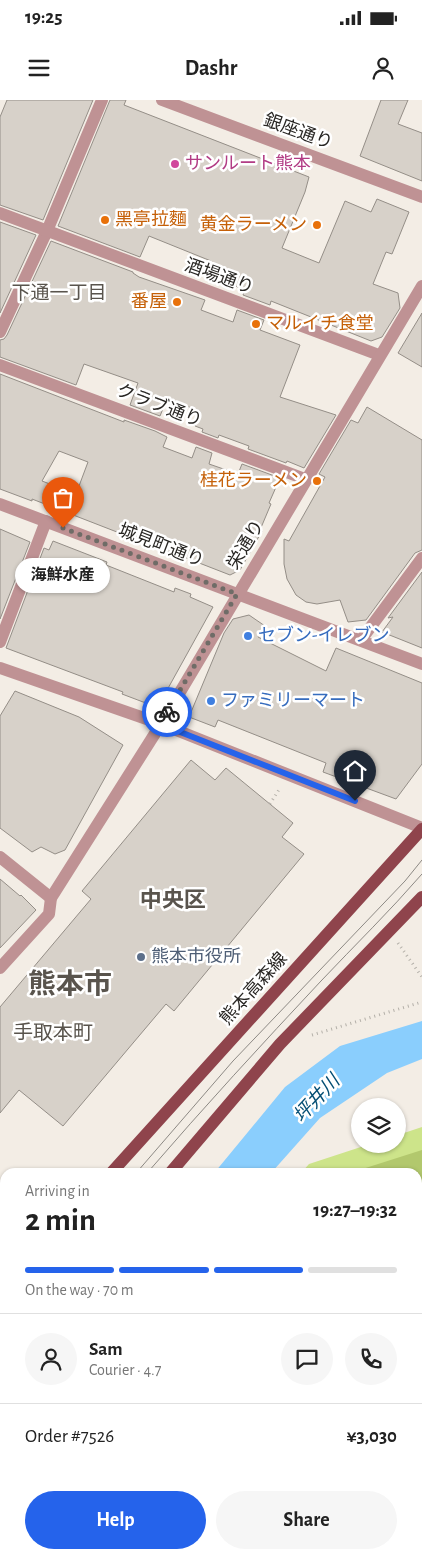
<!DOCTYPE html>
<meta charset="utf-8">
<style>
:root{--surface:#fff;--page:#f6f6f6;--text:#222;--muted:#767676;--line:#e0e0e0;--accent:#2563eb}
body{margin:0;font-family:"Alegreya Sans","Noto Sans JP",sans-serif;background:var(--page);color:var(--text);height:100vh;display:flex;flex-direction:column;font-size:19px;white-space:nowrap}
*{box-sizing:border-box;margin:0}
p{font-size:16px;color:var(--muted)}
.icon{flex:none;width:28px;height:28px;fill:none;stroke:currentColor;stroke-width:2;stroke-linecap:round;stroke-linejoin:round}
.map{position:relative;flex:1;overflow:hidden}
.sheet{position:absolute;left:0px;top:1068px;width:422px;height:391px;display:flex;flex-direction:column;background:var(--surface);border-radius:15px 15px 0 0;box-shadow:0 1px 4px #0004}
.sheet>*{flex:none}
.tools{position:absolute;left:351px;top:998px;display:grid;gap:10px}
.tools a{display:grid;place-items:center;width:55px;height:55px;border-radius:50%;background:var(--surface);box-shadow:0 1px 4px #0004;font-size:25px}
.pin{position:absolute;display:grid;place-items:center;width:42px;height:42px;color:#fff;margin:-51px -21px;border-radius:50% 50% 50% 0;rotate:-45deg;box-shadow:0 0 5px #0007}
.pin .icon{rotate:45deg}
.courier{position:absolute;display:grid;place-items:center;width:50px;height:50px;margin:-25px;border:4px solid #2563eb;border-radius:50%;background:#fff;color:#222;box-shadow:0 1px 6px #0007}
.bubble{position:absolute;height:35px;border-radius:18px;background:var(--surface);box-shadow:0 1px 4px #0004;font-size:16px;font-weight:700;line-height:35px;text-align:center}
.overview em{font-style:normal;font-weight:700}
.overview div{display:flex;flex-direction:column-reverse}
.overview{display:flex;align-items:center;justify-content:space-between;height:85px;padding:0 25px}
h1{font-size:32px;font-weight:700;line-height:38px}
.bar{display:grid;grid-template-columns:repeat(4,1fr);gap:8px 5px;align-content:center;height:60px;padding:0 25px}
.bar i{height:6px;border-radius:4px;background:var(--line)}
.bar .on{background:var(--accent)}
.bar p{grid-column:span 4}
.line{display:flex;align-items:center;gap:12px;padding:0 25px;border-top:1px solid var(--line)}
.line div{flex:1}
.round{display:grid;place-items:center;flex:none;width:52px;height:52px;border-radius:26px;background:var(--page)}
.action{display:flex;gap:10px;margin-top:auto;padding:10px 25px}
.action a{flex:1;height:58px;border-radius:30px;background:var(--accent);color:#fff;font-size:20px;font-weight:700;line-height:58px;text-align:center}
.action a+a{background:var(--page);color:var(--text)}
.status{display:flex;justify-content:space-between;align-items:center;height:35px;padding:0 25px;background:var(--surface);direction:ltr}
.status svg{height:14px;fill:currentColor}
header{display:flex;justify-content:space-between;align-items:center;height:65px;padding:0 25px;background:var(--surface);font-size:22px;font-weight:700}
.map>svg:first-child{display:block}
</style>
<div class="status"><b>19:25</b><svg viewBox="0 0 49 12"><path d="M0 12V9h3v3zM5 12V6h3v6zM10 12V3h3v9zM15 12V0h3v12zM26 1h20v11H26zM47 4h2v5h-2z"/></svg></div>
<header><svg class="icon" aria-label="menu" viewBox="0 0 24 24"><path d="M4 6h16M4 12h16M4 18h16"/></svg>Dashr<svg class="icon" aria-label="person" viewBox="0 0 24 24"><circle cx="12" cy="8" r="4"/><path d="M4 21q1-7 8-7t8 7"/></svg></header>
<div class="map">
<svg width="422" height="1458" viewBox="0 0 422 1458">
<rect width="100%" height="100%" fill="#f3ede5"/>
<!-- green -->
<g fill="#cde48a">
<path d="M422 1027V1458H180V1454H418V1072H302L309 1064 370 1044H398V1035Z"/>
<path d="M0 1449 5 1450V1454H35L53 1456 52 1458H0Z"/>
</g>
<!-- forest -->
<g fill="#b2c86d">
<path d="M422 1050V1140L418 1142V1072H353Z"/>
<path d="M422 1191V1238L418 1244V1192Z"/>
<path d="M205 1454H279L280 1458H206Z"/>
</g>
<!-- water -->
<g fill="#8acefd">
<path d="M422 921V959L387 973 320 1018 272 1072H215L285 987 340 946Z"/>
<path d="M5 1294V1361L0 1366V1299Z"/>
</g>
<!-- building -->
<g fill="#d7d1c9" stroke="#948e87" fill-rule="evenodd">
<path d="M7 0H93L43 120 0 105V17Z"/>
<path d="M110 0H126L124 5 309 77 305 92 282 148 319 163 345 101 371 112 377 99 409 112 392 154 386 152 373 184 398 193 400 208 382 237 371 241 271 201 270 205 243 195 245 190 206 174 211 161 149 136 140 157 58 126Z"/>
<path d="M381 0H408L398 24 422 33V81L360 56Z"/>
<path d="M0 122 36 135 0 213Z"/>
<path d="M51 141 133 172V173L139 177 205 200 201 210 233 222 237 210 264 220 260 230 300 245 280 297 336 315 304 368 287 361 286 363 248 349 249 346 219 335 218 338 202 332 203 329 195 326 200 311 167 299 160 316 130 305 138 283 84 264 76 285 0 257V240L4 239 7 235Z"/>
<path d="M422 213V267L398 253Z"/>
<path d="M0 274 124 322V320L155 331 167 337 163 347 192 358 196 347 212 353 209 364 238 374 242 364 280 378 269 403 271 404 260 430 262 431 240 470 230 475 171 452V453L32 399V401L0 389ZM59 351 88 362 76 394 42 381Z"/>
<path d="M367 307 422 340V450L415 453 366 520 348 522 340 500 317 504 306 502 296 495 287 479 284 464V439L289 441 325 377 319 374 351 320 358 323Z"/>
<path d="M0 429 30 442 0 519Z"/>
<path d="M53 441 107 462 106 465 174 492 175 488 191 494 190 497 213 507 161 601 151 605 122 594 123 592 6 548 44 448 49 450Z"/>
<path d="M422 472V548L382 532 393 517 388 518Z"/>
<path d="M249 515 265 526 258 537 326 571 336 548 422 583V664L396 699 323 672 326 663 218 620 215 627 189 617 224 533 233 519Z"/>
<path d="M15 591 79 617 123 645 65 750 55 754 41 747 32 752 0 728V616Z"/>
<path d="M191 660 215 680 226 668 293 723 282 737 304 754 174 911 166 904 63 1026 19 990 0 1013V907L91 799 82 791Z"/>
<path d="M0 779 20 796 21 795 36 810 0 848Z"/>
</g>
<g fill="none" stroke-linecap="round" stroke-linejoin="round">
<!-- path -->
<g stroke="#b4b0a9" stroke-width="3" stroke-dasharray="1 4" stroke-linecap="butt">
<path d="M270 704 280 688"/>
<path d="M398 843 422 877"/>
<path d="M312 935 422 902"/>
<path d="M418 1148 422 1146"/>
<path d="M418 1421 422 1415"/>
<path d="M171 1454H172"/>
<path d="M383 1458 388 1454"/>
</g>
<!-- pedestrian -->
<path stroke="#bf9294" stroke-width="12" d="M0 232 47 131 102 0"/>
<!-- minor -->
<g stroke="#bf9294" stroke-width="12">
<path d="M0 113 379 255"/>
<path d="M0 265 305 379"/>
<path d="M0 404 422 564"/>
<path d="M361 540 422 458"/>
<path d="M0 542 46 421"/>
<path d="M0 568 161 624 422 728"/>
<path d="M0 757 51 798"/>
<path d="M0 868 49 814 51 798 161 624 422 186"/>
</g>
<!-- tertiary -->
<g stroke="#bf9294" stroke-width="12">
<path d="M162 0 422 97"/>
<path d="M0 1253 5 1247"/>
</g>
<!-- secondary -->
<path stroke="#a4656a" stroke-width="12" d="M79 1458V1454"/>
<!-- primary -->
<g stroke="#8f444c" stroke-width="12">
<path d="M112 1072 422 729"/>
<path d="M171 1072 280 944 422 797"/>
<path d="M0 1122 5 1125"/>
<path d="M0 1184 5 1187"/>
</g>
<!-- tram -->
<g stroke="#8d8984" stroke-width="1">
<path d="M137 1072 233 961 405 781 422 760"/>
<path d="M148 1072C204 1007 262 944 321 881 355 845 390 811 422 774"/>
<path d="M0 1143 5 1144"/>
<path d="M0 1155 5 1156"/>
</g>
</g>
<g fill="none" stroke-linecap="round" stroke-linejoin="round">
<!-- done -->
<path stroke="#6f6c67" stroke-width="5" stroke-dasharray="0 9" d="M63 428 237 494 167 612"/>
<!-- route -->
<path stroke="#2563eb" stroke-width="6" d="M167 612 160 624 355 701"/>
</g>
<!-- markers -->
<circle fill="#d1479c" stroke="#fff" stroke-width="2" cx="175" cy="64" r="5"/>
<g fill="#e8710a" stroke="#fff" stroke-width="2">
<circle cx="105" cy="120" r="5"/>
<circle cx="317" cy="125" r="5"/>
<circle cx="177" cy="202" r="5"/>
<circle cx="256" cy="224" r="5"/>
<circle cx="317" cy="381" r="5"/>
</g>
<g fill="#3f7fe0" stroke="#fff" stroke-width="2">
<circle cx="248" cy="536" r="5"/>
<circle cx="211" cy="601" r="5"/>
</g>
<circle fill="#5c6f8a" stroke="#fff" stroke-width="2" cx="141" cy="857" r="5"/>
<g text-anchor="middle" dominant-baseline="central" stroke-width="5" stroke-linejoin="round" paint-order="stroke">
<!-- street labels -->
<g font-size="18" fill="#282623" stroke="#fff">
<text transform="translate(298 32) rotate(20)">銀座通り</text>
<text transform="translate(219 177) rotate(20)">酒場通り</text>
<text transform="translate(159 306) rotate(21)">クラブ通り</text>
<text transform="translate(246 445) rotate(-59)">栄通り</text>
<text transform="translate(161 446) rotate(21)">城見町通り</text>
<text transform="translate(254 889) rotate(-48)">熊本高森線</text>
</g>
<!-- hotel labels -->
<g font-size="18" fill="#b23c85" stroke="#fff" text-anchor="start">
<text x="185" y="64">サンルート熊本</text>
</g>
<!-- food labels -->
<g font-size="18" fill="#c56008" stroke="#fff" text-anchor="end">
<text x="115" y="120" text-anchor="start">黑亭拉麵</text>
<text x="307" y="125">黄金ラーメン</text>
<text x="167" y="202">番屋</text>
<text x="266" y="224" text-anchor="start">マルイチ食堂</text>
<text x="307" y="381">桂花ラーメン</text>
</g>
<!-- shop labels -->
<g font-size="18" fill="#366cbe" stroke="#fff" text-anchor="start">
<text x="258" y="536">セブン-イレブン</text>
<text x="221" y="601">ファミリーマート</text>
</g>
<!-- service labels -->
<g font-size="18" fill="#4e5e75" stroke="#fff" text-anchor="start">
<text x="151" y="857">熊本市役所</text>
</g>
<!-- neighbourhood labels -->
<g font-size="19" fill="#59544d" stroke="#fff">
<text x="59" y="193">下通一丁目</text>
</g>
<!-- water labels -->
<g font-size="19" font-style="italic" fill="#044e74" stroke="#fff">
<text transform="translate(317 999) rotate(-47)">坪井川</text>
</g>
<!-- quarter labels -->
<g font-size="20" fill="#59544d" stroke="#fff">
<text x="53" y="933">手取本町</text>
</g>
<!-- district labels -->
<g font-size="22" font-weight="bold" fill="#59544d" stroke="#fff">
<text x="173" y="800">中央区</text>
</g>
<!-- town labels -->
<g font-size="28" font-weight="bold" fill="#59544d" stroke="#fff">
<text x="70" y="885">熊本市</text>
</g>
</g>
</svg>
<div class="tools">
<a><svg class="icon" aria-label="layers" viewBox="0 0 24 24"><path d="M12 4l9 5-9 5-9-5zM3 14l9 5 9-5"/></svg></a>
</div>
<div class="pin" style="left:63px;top:428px;background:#ea580c"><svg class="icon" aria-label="bag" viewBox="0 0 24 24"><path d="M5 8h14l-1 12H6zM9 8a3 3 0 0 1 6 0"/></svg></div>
<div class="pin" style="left:355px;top:701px;background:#1f2937"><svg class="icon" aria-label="home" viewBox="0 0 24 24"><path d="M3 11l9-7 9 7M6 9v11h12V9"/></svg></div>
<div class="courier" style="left:167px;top:612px"><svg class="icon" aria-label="bike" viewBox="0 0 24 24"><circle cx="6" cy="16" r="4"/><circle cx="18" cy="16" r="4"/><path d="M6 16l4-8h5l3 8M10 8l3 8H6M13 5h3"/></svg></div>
<div class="bubble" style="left:15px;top:458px;width:95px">海鮮水産</div>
<section class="sheet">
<div class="overview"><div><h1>2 min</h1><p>Arriving in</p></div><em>19:27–19:32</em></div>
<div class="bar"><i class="on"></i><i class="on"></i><i class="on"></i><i></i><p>On the way · 70 m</p></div>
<div class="line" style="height:90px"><a class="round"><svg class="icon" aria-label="person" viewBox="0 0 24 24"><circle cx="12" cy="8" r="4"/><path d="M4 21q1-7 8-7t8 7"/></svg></a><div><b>Sam</b><p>Courier · 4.7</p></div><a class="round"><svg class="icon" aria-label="chat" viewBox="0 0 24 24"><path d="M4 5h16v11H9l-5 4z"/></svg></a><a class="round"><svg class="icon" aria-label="phone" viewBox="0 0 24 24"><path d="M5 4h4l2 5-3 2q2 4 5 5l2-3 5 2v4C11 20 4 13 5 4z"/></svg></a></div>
<div class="line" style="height:65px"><div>Order #7526</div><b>¥3,030</b></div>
<div class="action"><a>Help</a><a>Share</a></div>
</section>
</div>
